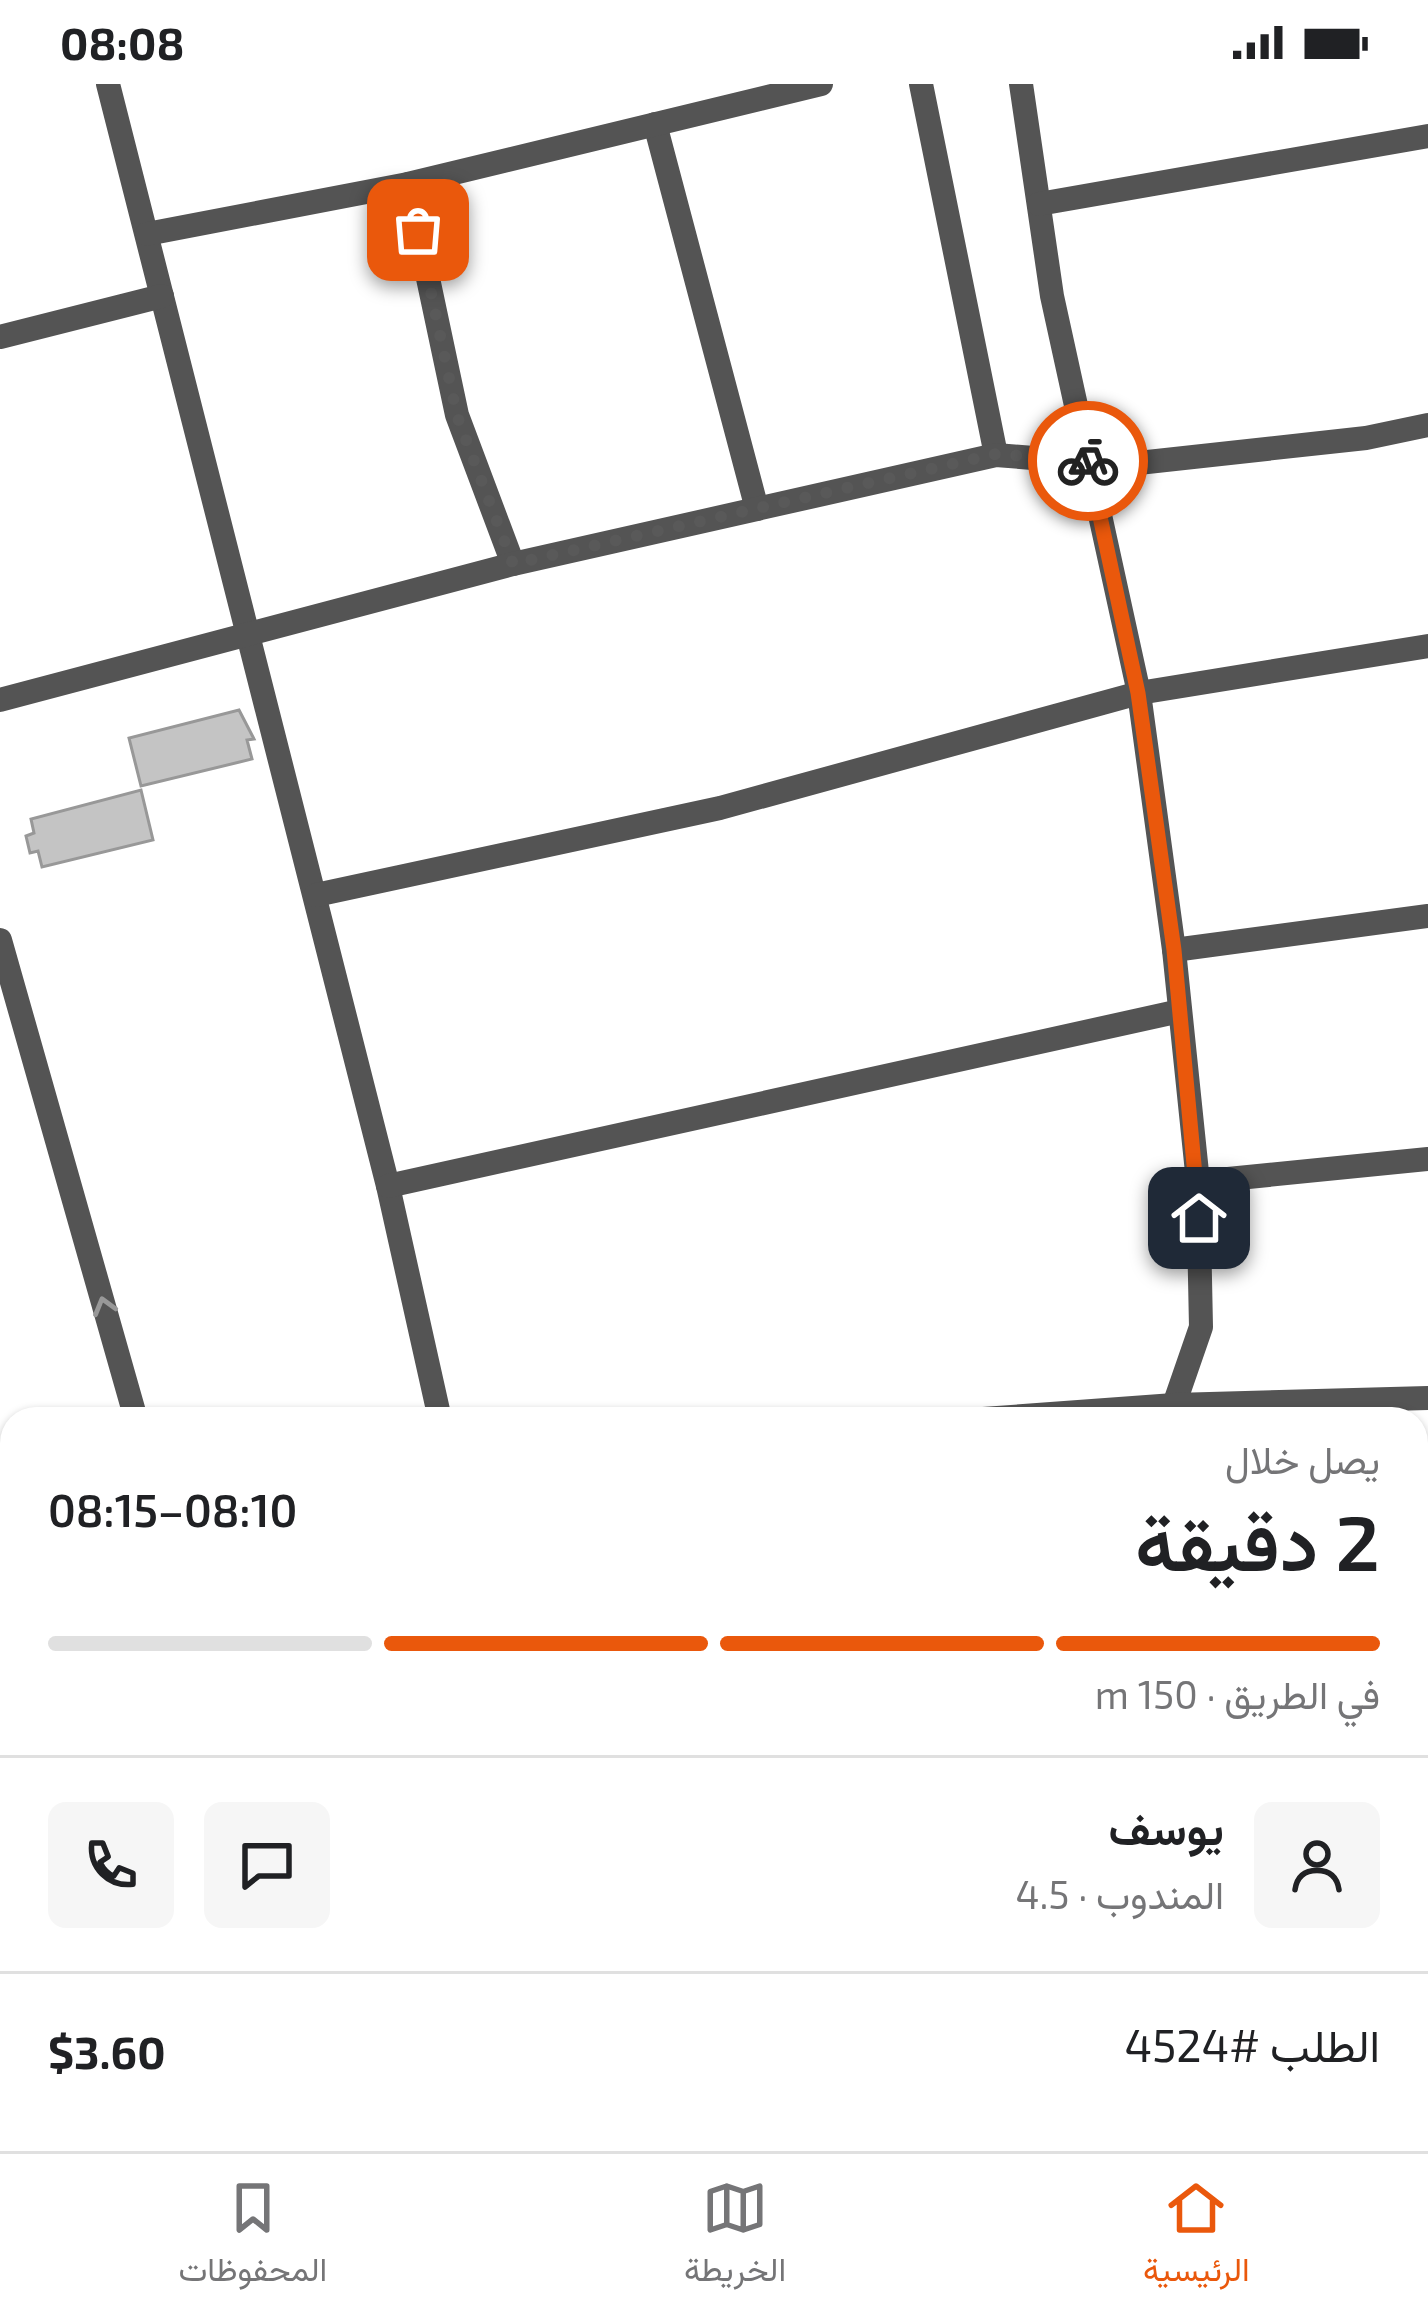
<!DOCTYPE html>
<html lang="ar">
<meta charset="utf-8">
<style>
:root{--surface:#fff;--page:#f6f6f6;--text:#202124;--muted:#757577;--line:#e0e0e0;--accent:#ea580c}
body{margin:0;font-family:"Exo 2",Vazirmatn,sans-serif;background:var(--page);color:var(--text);direction:rtl;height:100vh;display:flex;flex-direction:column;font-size:45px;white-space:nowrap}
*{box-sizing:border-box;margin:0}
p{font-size:39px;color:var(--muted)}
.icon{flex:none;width:66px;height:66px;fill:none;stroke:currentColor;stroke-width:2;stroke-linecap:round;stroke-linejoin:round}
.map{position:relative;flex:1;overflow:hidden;direction:ltr}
.sheet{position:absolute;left:0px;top:1323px;width:1428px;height:744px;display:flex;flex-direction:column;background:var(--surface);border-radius:36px 36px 0 0;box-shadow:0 3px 9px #0004;direction:rtl}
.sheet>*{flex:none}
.pin{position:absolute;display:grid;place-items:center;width:102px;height:102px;color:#fff;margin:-51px;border-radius:24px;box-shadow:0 6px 18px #0006}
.courier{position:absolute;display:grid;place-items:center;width:120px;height:120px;margin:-60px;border:9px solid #ea580c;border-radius:50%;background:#fff;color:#222;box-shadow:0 3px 15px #0007}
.head em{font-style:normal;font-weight:600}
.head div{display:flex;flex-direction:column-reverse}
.head{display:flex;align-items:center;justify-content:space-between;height:204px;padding:0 48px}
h1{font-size:78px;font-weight:600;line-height:90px}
.bar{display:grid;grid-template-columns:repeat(4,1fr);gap:18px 12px;align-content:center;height:144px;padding:0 48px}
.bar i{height:15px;border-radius:9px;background:var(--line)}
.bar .selected{background:var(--accent)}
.bar p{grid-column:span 4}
.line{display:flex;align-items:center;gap:30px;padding:0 48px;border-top:3px solid var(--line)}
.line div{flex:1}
.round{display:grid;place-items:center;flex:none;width:126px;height:126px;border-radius:18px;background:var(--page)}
.status{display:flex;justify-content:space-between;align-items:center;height:84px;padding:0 60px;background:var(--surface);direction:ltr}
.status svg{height:33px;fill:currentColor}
.tabs{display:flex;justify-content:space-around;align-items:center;height:168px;border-top:3px solid var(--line);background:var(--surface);font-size:33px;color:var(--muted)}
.tabs a{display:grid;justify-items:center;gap:6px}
.tabs .selected{color:var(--accent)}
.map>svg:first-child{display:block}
</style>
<div class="status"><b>08:08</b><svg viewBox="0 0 49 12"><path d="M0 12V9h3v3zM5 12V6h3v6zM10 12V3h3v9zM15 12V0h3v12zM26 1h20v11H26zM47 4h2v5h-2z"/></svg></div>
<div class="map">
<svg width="1428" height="2067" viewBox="0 0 1428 2067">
<rect width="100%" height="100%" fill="#fff"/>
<!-- building -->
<g fill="#c4c4c4" stroke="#989898" stroke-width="3">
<path d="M239 626 254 655 247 656 252 675 141 702 129 654Z"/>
<path d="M141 706 153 756 42 783 38 767 30 769 26 752 34 749 31 735Z"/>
</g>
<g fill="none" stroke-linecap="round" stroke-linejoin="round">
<!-- minor -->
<g stroke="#545454" stroke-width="24">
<path d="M108 0 388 1102 440 1335"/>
<path d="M921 0 996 371"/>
<path d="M1021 0 1052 212 1139 609 1174 866 1198 1098 1201 1243 1174 1321"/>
<path d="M655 40 757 425"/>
<path d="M408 100 457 331 513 480"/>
<path d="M1039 120 1428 52"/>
<path d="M147 150 408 100 821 0"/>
<path d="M0 253 162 212"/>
<path d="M0 616 513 480 996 371 1120 381 1366 354 1428 341"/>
<path d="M316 811 720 724 1139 609 1428 562"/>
<path d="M1174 866 1428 832"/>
<path d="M1198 1098 1428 1075"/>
<path d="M388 1102 1180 927"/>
<path d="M1416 1547 1428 1546"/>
<path d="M0 1648 12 1647"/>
<path d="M1416 1797 1428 1796"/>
<path d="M1416 2054 1428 2053"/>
<path d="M584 2055 587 2067"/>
<path d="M1206 2067 1395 2055"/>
</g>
<!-- tertiary -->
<g stroke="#545454" stroke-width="24">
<path d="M0 856 136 1335"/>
<path d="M983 1335 1174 1321 1428 1314"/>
<path d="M0 1391 12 1438"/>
<path d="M186 2055 189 2067"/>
<path d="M327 2055 330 2067"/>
</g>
</g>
<!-- one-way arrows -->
<defs><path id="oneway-chevron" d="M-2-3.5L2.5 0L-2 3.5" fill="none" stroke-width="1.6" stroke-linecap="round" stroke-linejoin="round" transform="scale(3)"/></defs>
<use stroke="#989898" href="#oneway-chevron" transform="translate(104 1222) rotate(-106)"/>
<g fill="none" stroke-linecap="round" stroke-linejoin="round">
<!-- done -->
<path stroke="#595959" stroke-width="12" stroke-dasharray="0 21.6" d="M418 146 457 332 513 480 996 370 1088 377"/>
<!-- route -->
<path stroke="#ea580c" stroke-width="15" d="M1088 377 1138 609 1174 866 1199 1134"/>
</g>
</svg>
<div class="pin" style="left:418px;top:146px;background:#ea580c"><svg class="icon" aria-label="bag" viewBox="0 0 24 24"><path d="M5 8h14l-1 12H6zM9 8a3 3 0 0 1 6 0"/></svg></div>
<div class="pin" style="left:1199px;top:1134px;background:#1f2937"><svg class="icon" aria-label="home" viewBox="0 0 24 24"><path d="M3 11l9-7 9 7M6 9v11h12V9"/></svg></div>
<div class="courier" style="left:1088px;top:377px"><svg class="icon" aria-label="bike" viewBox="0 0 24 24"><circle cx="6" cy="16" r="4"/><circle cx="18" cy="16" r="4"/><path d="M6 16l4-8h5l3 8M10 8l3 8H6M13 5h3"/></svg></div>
<section class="sheet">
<div class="head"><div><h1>2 دقيقة</h1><p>يصل خلال</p></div><em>08:10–08:15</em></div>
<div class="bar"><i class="selected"></i><i class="selected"></i><i class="selected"></i><i></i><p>في الطريق · 150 m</p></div>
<div class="line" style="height:216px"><a class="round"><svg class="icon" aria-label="person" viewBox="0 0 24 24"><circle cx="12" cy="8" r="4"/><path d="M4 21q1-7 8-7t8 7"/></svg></a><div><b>يوسف</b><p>المندوب · 4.5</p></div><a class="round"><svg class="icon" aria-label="chat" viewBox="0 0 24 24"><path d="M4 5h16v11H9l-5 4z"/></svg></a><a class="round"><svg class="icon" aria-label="phone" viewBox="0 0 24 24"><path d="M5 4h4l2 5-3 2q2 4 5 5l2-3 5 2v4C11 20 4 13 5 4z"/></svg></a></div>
<div class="line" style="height:156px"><div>الطلب #4524</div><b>$3.60</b></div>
</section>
</div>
<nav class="tabs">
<a class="selected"><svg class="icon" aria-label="home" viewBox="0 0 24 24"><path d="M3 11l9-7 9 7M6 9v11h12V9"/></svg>الرئيسية</a>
<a><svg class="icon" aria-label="map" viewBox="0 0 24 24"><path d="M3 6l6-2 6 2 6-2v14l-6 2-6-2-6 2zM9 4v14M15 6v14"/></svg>الخريطة</a>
<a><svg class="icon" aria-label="saved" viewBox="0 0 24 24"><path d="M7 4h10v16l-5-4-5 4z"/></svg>المحفوظات</a>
</nav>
